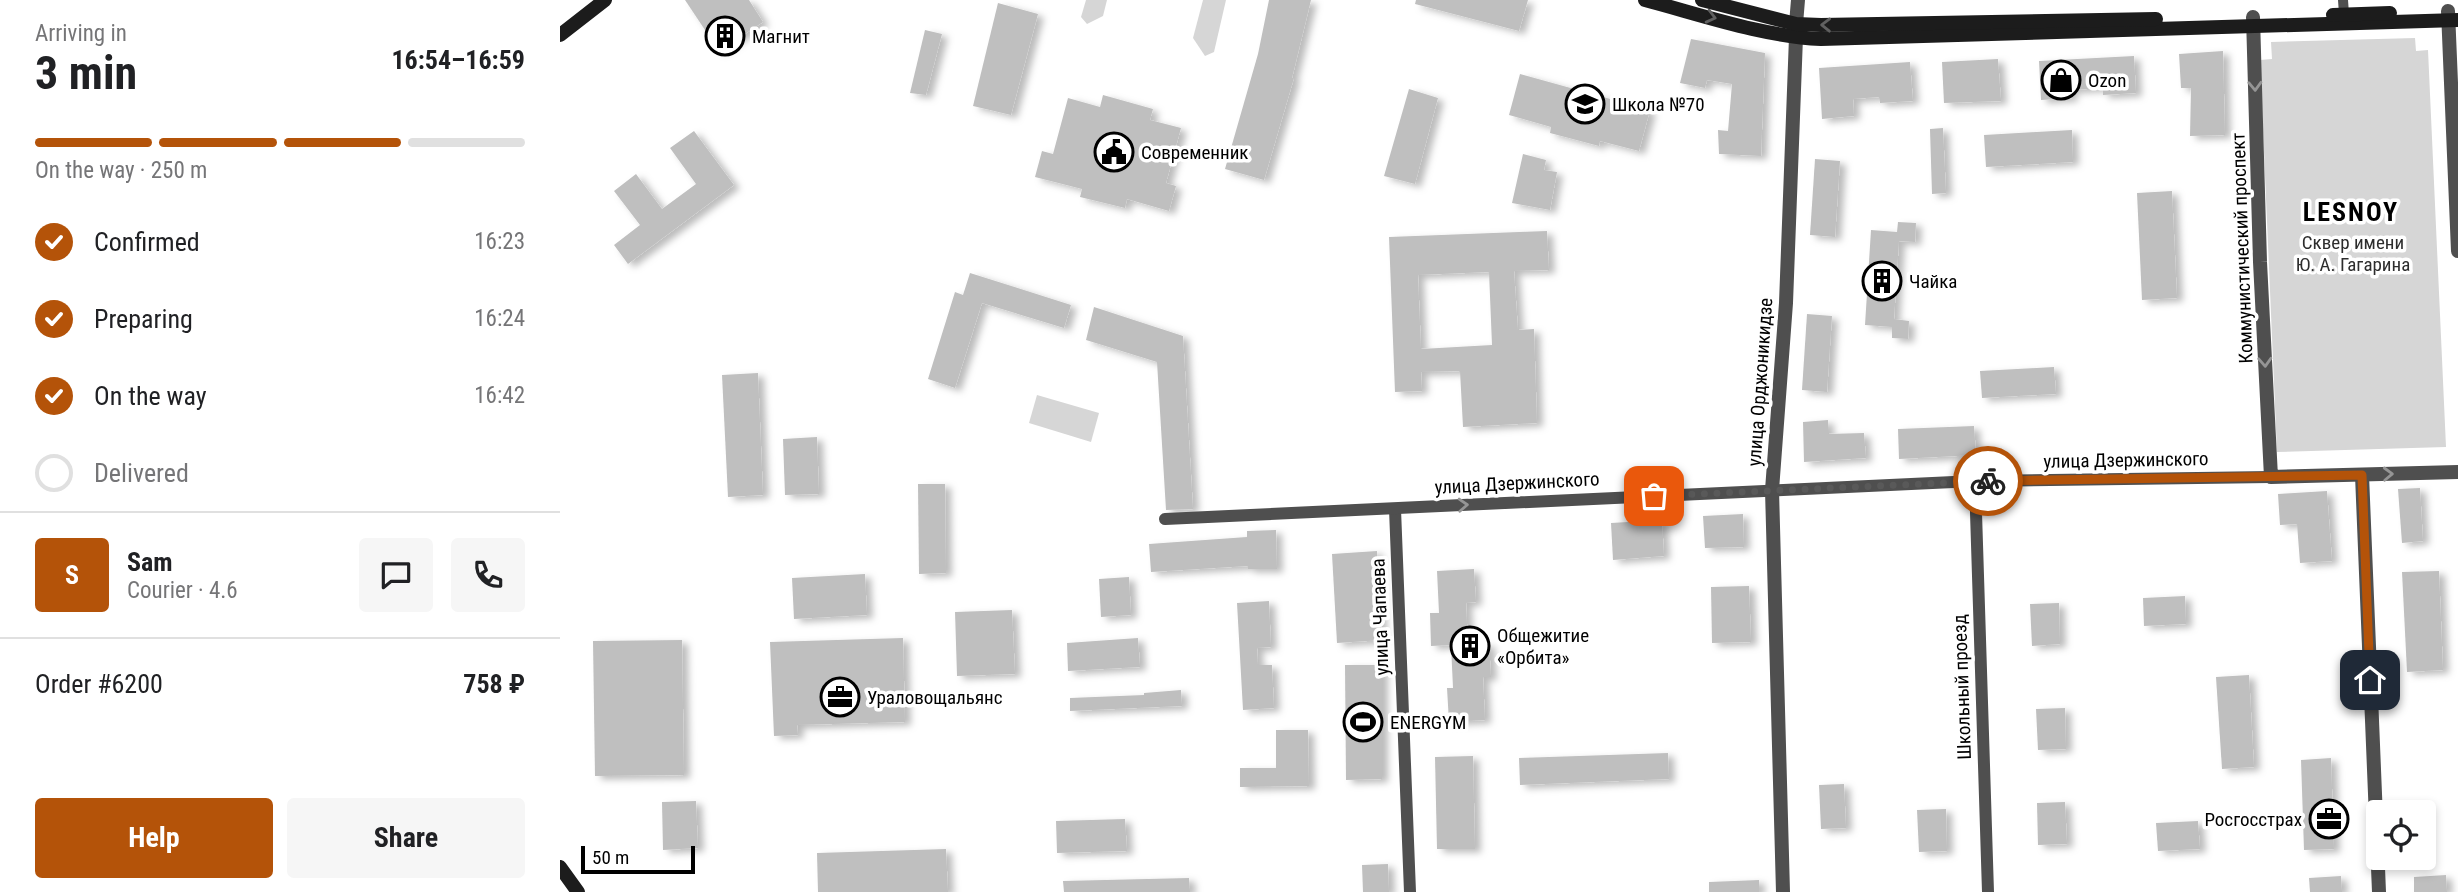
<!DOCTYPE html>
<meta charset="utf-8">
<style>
:root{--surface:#fff;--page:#f6f6f6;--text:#202124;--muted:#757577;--line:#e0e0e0;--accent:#b45309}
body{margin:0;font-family:"Roboto Condensed",sans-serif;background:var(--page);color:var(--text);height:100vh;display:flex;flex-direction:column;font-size:26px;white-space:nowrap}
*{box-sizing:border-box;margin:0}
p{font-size:23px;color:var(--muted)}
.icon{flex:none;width:38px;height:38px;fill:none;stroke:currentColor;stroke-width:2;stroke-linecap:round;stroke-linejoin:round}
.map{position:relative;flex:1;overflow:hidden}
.drawer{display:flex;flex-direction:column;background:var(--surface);width:560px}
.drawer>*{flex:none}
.controls{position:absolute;left:1806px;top:800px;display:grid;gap:14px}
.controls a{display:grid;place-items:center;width:70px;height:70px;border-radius:7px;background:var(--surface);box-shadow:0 4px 10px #0003;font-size:35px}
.scale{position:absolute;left:21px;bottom:18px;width:114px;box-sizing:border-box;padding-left:7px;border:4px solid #000;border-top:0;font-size:19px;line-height:24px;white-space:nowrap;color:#000;-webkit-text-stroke:5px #fff;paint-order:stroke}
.pin{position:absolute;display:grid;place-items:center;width:60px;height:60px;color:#fff;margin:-30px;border-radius:14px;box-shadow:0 4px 10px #0006}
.courier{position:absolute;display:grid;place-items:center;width:70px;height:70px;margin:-35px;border:5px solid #b45309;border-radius:50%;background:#fff;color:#222;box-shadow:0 2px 9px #0007}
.overview em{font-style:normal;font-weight:700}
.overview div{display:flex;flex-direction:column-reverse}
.overview{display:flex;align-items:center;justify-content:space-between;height:119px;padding:0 35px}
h1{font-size:46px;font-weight:700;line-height:52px}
.bar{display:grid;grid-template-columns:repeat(4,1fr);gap:10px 7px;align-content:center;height:84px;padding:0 35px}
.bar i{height:9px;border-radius:5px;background:var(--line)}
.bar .current{background:var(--accent)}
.bar p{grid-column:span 4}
.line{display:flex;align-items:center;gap:18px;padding:0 35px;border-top:2px solid var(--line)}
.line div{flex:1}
.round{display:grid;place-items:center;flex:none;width:74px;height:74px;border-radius:7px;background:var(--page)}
ol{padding:0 35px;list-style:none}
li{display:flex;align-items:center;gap:21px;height:77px}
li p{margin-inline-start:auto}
li .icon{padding:7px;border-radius:50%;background:var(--accent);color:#fff;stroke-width:4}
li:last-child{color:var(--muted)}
li i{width:38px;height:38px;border:4px solid var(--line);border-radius:50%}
.button{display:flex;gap:14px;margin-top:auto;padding:14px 35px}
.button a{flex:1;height:80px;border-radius:7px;background:var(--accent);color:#fff;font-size:28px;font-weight:700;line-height:80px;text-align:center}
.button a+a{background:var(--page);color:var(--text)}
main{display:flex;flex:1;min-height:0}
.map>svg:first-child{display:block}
</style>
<main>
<section class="drawer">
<div class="overview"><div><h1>3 min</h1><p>Arriving in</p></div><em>16:54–16:59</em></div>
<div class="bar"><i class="current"></i><i class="current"></i><i class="current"></i><i></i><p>On the way · 250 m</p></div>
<ol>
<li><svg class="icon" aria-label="check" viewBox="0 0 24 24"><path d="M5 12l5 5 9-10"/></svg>Confirmed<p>16:23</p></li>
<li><svg class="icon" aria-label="check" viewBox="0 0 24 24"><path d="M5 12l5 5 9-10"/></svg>Preparing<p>16:24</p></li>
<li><svg class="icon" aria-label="check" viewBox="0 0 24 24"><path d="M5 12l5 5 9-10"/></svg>On the way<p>16:42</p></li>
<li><i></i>Delivered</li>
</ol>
<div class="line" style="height:126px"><b class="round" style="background:var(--accent);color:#fff">S</b><div><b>Sam</b><p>Courier · 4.6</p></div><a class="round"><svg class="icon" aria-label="chat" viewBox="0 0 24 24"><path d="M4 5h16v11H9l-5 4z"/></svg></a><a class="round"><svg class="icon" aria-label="phone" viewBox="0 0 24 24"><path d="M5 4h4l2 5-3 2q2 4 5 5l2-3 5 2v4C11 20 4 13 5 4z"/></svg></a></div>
<div class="line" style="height:91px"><div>Order #6200</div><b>758 ₽</b></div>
<div class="button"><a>Help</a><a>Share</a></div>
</section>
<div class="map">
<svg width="1898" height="892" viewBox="0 0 1898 892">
<defs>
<filter id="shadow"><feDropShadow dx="6" dy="3.5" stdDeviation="3.5" flood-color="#0004"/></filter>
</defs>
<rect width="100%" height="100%" fill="#fff"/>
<!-- green -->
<g fill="#d6d6d6">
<path d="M526 0H547L543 16 527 24 521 17Z"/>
<path d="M643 0H666L654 52 645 56 633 38Z"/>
<path d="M1855 38 1856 51 1868 50 1886 447 1717 452 1700 60 1712 59 1711 42Z"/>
<path d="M477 395 539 413 531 442 469 423Z"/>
</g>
<!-- building -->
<g fill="#bfbfbf" fill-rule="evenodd" filter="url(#shadow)">
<path d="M125 0H189L203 22 159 51Z"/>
<path d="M709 0H751L732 78H734L704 180 665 169 698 54Z"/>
<path d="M856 0H968L959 31 855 4Z"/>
<path d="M438 3 478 14 451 115 413 106Z"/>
<path d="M365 30 382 34 366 95 350 93Z"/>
<path d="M1131 39 1205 53 1201 156 1159 154 1158 130 1168 131 1172 84 1147 80 1145 88 1120 83Z"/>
<path d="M1663 51 1665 135 1630 136 1631 88H1621L1619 54Z"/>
<path d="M1574 56 1576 93 1543 95V88L1511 90 1512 98 1481 100 1479 61Z"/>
<path d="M1438 59 1441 101 1384 103 1382 62Z"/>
<path d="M1350 62 1353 101 1320 103 1319 97 1293 99 1294 116 1262 119 1259 68Z"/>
<path d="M960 74 1090 110 1079 151 1040 141 1039 146 990 133 991 127 949 115Z"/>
<path d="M849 89 878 98 855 184 824 176Z"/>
<path d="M543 95 593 109 590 120 621 128 606 183 616 186 609 211 567 199 565 208 520 197 522 189 475 177 482 151 493 154 508 98 540 107Z"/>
<path d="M1383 128 1386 193 1372 194 1370 129Z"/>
<path d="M1512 130 1513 162 1426 167 1424 135Z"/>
<path d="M134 131 174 185 68 264 54 245 80 225 54 191 76 174 102 209 136 184 110 148Z"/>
<path d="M963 154 986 160 984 170 997 172 990 210 952 203Z"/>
<path d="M1255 159 1280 161 1275 237 1250 235Z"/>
<path d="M1612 191 1617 298 1582 300 1577 193Z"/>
<path d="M1338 222 1356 223 1355 242 1339 241 1334 319 1349 321 1348 339 1332 338V327L1305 325 1311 230 1337 232Z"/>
<path d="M987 231 989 270 954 271 958 330 974 329 977 423 903 427 900 371 861 372 862 391 835 392 829 237ZM929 272 932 345 861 349 858 275Z"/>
<path d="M410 273 511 305 504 328 422 303 395 388 368 379 395 292 403 295Z"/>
<path d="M534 307 623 336 633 509 606 510 597 362 526 340Z"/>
<path d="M1247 314 1272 316 1267 392 1242 390Z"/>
<path d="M1494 367 1496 394 1422 398 1420 371Z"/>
<path d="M198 373 203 495 168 497 162 375Z"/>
<path d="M1268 420V434L1304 433 1306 458 1244 462 1243 422Z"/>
<path d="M1414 426 1416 455 1339 459 1338 429Z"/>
<path d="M257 437 259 494 225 495 223 439Z"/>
<path d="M358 484H385L386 573 359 574Z"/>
<path d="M1860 488 1863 541 1842 543 1838 489Z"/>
<path d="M1767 491 1772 561 1740 563 1737 524 1720 525 1718 494Z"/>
<path d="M1183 514 1184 547 1145 548 1143 516Z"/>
<path d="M1102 520 1104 556 1053 560 1051 523Z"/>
<path d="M716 530 717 569H688V566L591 572 589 544 687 537V531Z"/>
<path d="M817 551 822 640 777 643 772 554Z"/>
<path d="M914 569 916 602 906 603 908 644 929 643 931 677H923L925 720 889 722 887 688H893L891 645 871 646 870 613H879L877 571Z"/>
<path d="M1879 571 1883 670 1847 672 1842 572Z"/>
<path d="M305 574 307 615 234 619 232 578Z"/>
<path d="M569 577 571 615 541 617 539 579Z"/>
<path d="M1189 586 1191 642 1152 643 1151 587Z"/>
<path d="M1625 596 1626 624 1584 626 1583 598Z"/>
<path d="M709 601 711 647 697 648 698 665H712L714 708 683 710 677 603Z"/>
<path d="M1499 603 1500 644 1472 646 1470 604Z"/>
<path d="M452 610 455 674 397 676 395 612Z"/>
<path d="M343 638 345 722 237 725 238 735 214 736 210 642Z"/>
<path d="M578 638 580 667 508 671 507 643Z"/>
<path d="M122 640 124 775 35 776 33 641Z"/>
<path d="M785 665H822V779L786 780Z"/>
<path d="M1689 675 1694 767 1662 769 1656 677Z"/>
<path d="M621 690 622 706 510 711V698L584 695V693Z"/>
<path d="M1505 708 1506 749 1478 750 1476 709Z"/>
<path d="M716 730H748L749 786 680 787V768H716Z"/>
<path d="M1108 753 1109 779 960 785 959 758Z"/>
<path d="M913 756 915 849H877L875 757Z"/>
<path d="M1771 758 1774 849 1744 850 1741 760Z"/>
<path d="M1284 784 1286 828 1261 829 1259 785Z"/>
<path d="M136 801 138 848 103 850 102 802Z"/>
<path d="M1505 802 1507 844 1478 845 1477 803Z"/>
<path d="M1386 809 1387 851 1359 852 1357 810Z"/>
<path d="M565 819 567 851 497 853 496 821Z"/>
<path d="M1638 821 1640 849 1598 851 1596 823Z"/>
<path d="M386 849 388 892H258L257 853Z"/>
<path d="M828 864 829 892H803L802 865Z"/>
<path d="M1886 875 1887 892H1854V877Z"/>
<path d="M1781 876 1782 892H1750L1749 878Z"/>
<path d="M629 878 630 892H504L503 881Z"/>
<path d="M1199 880V892H1149V882Z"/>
</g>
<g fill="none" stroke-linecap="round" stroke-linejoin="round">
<!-- pedestrian -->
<path stroke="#4f4f4f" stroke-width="10" d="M1783 0 1784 14"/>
<!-- minor -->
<g stroke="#4f4f4f" stroke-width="12">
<path d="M1415 481 1428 892"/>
<path d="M835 509 850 892"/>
<path d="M605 519 1415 481 1711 477"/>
</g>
<!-- tertiary -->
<g stroke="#4f4f4f" stroke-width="14">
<path d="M1888 11 1898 251"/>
<path d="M1693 17 1700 262 1711 477 1898 472"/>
<path d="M1236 24 1238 0"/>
<path d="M1802 475 1819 892"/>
<path d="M1223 892 1212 490 1226 303 1236 37"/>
</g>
<!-- secondary -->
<g stroke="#1c1c1c" stroke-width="14">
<path d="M1085 0C1142 15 1201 36 1261 39L1898 20"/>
<path d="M1142 0 1236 24 1261 25 1596 19"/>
<path d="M1773 15 1830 13"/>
<path d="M0 35 45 0"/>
<path d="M0 867 18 892"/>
</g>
</g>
<!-- one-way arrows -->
<defs><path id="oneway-chevron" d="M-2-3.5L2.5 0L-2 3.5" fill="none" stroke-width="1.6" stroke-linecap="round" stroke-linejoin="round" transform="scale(1.75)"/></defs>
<g stroke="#606060">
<use href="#oneway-chevron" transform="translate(1151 17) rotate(14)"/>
<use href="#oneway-chevron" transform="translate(1266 25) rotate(-179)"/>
</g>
<g stroke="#959595">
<use href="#oneway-chevron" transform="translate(1695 86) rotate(88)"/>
<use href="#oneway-chevron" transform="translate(1705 362) rotate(87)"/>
<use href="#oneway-chevron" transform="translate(1828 474) rotate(-2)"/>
<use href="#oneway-chevron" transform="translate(903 505) rotate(-3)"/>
</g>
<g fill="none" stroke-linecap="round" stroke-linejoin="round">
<!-- done -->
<path stroke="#595959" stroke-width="7" stroke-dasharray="0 12.6" d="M1094 496 1428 481"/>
<!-- route -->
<path stroke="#b45309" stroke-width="9" d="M1428 481 1802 475 1810 680"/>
</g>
<!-- icons -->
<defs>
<symbol id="building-ring" viewBox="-11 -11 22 22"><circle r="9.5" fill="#fff" stroke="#000" stroke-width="1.5"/><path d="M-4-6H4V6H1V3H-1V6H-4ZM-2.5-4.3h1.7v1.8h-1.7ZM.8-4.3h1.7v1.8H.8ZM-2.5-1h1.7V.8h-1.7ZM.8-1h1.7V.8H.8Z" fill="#000"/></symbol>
<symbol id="shop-ring" viewBox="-11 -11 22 22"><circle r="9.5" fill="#fff" stroke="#000" stroke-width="1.5"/><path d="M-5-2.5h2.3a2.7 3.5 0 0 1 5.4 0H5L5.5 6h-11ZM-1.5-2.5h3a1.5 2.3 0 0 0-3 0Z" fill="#000"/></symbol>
<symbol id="school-ring" viewBox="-11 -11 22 22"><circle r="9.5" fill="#fff" stroke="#000" stroke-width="1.5"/><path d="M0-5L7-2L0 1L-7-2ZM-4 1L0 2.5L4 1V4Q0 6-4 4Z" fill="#000"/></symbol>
<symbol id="civic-ring" viewBox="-11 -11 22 22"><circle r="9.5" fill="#fff" stroke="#000" stroke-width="1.5"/><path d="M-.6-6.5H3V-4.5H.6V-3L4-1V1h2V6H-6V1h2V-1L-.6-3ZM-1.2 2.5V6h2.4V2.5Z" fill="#000"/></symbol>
<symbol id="office-ring" viewBox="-11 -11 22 22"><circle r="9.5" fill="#fff" stroke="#000" stroke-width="1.5"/><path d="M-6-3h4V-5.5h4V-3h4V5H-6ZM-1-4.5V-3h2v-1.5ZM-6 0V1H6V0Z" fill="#000"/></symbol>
<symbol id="stadium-ring" viewBox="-11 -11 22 22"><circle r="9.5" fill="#fff" stroke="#000" stroke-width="1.5"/><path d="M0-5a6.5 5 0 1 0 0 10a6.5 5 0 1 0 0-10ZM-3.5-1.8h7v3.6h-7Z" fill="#000"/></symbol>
</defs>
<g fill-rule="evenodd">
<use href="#building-ring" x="143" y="14" width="44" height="44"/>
<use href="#shop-ring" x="1479" y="58" width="44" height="44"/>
<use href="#school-ring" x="1003" y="82" width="44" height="44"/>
<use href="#civic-ring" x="532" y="130" width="44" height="44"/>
<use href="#building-ring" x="1300" y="259" width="44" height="44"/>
<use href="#building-ring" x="888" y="624" width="44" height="44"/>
<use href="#office-ring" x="258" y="675" width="44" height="44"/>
<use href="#stadium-ring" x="781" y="700" width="44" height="44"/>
<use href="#office-ring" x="1747" y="797" width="44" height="44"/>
</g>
<g text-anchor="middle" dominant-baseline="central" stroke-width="7" stroke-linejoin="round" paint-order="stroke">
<!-- poi labels -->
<g font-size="19" fill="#000" stroke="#fff" text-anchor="start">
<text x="192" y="36">Магнит</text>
<text x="1528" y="80">Ozon</text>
<text x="1052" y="104">Школа №70</text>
<text x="581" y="152">Современник</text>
<text x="1349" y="281">Чайка</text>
<text x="937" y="635">Общежитие<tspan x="937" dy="22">«Орбита»</tspan></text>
<text x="307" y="697">Ураловощальянс</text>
<text x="830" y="722">ENERGYM</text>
<text x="1742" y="819" text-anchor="end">Росгосстрах</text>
</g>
<!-- park labels -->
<g font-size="19" fill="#2d2d2d" stroke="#fff">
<text x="1793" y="242">Сквер имени<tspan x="1793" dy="22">Ю. А. Гагарина</tspan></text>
</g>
<!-- street labels -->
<g font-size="19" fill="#000" stroke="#fff">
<text transform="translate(1682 248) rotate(-92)">Коммунистический проспект</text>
<text transform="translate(1200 382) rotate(-86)">улица Орджоникидзе</text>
<text transform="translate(1566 460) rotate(-1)">улица Дзержинского</text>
<text transform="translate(957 483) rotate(-3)">улица Дзержинского</text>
<text transform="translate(820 617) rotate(-92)">улица Чапаева</text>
<text transform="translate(1402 687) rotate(-92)">Школьный проезд</text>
</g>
<!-- district labels -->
<g font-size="26" font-weight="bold" letter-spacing="2" fill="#000" stroke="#fff">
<text x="1791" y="212">LESNOY</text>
</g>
</g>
</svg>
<div class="controls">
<a><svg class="icon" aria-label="locate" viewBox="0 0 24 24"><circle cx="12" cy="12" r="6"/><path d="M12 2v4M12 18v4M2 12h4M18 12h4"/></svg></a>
</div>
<div class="scale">50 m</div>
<div class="pin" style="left:1094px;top:496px;background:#ea580c"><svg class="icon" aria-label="bag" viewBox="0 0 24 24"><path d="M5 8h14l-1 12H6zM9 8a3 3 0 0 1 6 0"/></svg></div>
<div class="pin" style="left:1810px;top:680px;background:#1f2937"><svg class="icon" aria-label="home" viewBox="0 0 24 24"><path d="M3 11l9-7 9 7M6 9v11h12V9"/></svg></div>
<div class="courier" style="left:1428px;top:481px"><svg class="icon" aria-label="bike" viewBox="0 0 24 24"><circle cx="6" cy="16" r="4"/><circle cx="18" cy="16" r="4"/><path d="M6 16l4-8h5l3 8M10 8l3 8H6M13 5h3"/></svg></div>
</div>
</main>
